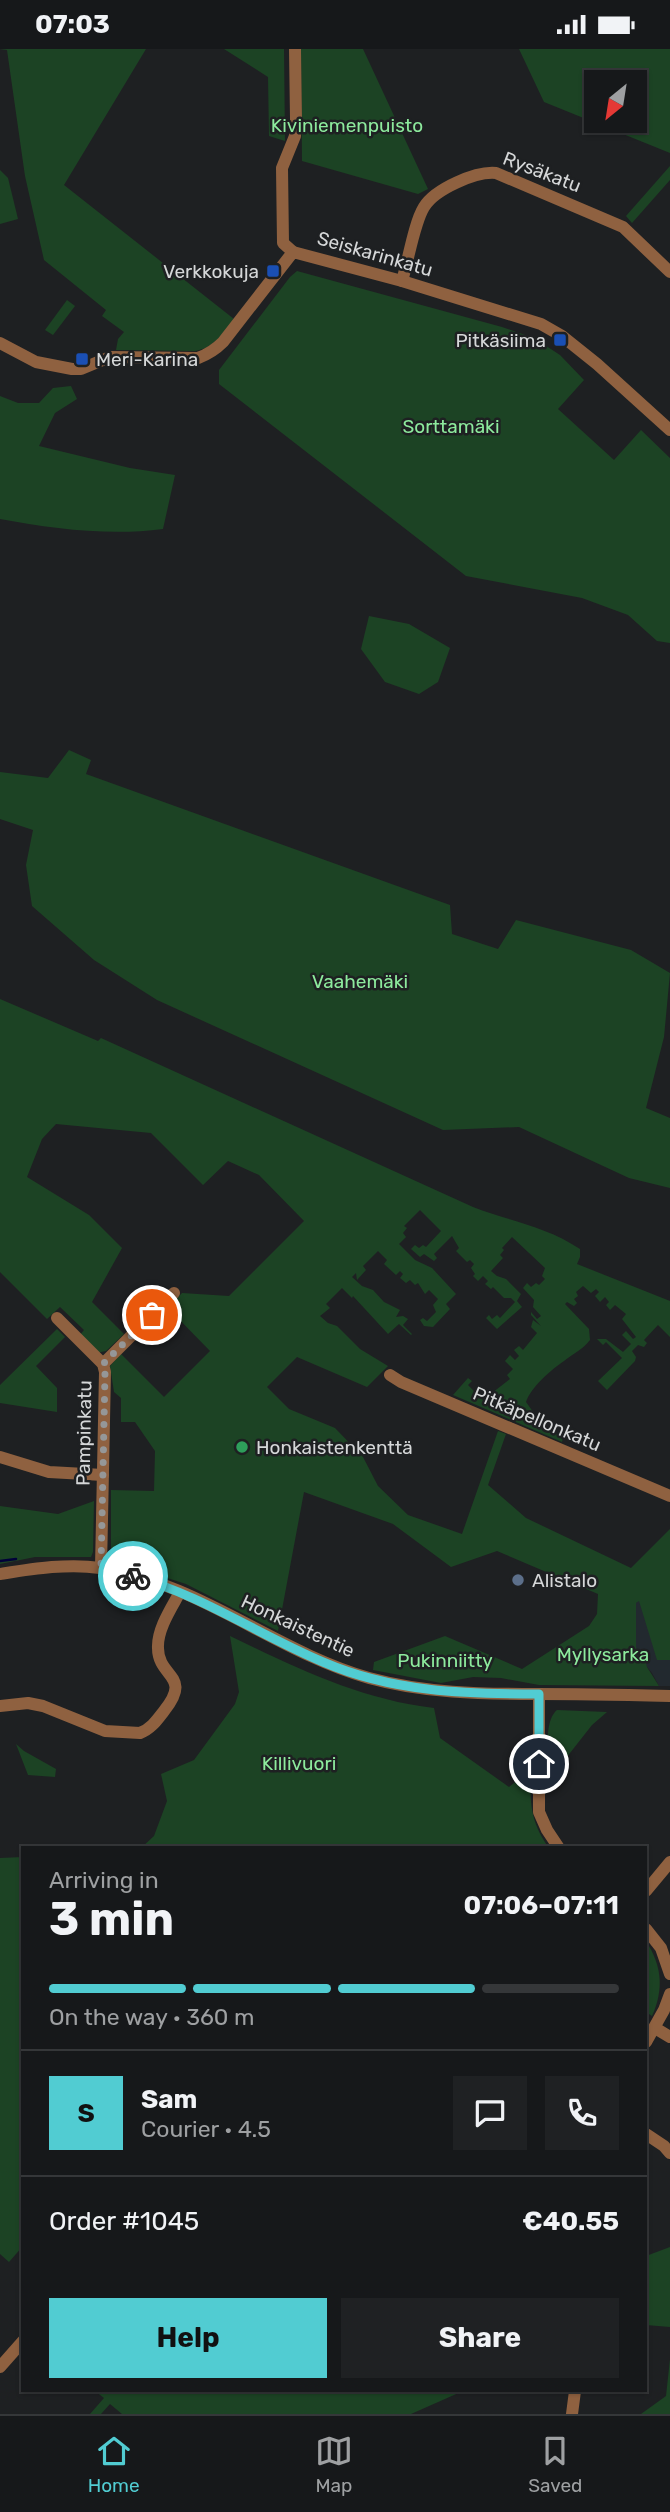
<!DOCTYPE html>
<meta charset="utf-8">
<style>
:root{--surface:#16181a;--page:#1f2123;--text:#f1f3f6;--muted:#9ea0a2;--line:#353739;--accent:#51ccd2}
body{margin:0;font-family:Rubik,sans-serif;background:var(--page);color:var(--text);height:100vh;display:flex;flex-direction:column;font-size:26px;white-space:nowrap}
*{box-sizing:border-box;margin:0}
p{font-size:23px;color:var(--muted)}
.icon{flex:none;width:38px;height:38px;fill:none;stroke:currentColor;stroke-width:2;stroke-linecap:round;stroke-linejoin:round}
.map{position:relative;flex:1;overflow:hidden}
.panel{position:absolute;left:21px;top:1797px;width:626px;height:546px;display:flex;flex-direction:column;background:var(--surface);border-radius:0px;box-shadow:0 2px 5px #0004,0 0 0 2px var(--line)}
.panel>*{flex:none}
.needle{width:46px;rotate:210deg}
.fabs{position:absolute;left:584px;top:21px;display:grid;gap:14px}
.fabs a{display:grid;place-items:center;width:63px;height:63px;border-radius:0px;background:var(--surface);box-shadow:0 2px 5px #0004,0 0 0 2px var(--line);font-size:35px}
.pin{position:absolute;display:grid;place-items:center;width:60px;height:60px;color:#fff;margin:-30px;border:4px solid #fff;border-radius:50%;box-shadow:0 2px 7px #0007}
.courier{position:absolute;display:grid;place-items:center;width:70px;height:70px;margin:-35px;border:5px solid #51ccd2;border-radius:50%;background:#fff;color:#222;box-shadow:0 2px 9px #0007}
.headline em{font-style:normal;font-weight:700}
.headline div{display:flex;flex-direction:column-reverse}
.headline{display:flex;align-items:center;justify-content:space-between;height:119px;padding:0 28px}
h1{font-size:46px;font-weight:700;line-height:52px}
.bar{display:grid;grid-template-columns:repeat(4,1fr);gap:10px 7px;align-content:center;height:84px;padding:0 28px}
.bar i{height:9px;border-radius:5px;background:var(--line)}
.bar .current{background:var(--accent)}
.bar p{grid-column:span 4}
.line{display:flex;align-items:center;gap:18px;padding:0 28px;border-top:2px solid var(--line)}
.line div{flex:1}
.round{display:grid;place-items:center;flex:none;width:74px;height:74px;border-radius:0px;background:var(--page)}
.primary-button{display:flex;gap:14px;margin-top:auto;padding:14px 28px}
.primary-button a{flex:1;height:80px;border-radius:0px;background:var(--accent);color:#111;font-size:28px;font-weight:700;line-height:80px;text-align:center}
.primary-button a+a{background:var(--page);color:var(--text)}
.status{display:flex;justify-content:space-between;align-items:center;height:49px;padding:0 35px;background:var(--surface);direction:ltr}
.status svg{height:19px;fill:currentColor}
.menu{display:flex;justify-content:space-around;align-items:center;height:98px;border-top:2px solid var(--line);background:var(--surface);font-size:19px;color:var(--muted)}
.menu a{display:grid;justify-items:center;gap:4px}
.menu .current{color:var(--accent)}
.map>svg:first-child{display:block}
</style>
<div class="status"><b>07:03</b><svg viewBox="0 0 49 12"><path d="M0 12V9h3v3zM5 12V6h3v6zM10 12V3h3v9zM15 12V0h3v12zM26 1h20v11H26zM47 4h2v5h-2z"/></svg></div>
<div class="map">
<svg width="670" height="2365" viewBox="0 0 670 2365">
<rect width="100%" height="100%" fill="#1e2022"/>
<!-- built -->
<path fill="#22292f" d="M670 1520V1637H659L652 1624 636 1605V1554Z"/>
<!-- green -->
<g fill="#1c4324" fill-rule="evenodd">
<path d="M0 0H146L64 136 234 270C223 284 214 299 195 302L116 301 118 290 124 283 102 267 106 261 44 211 25 127 7 1Z"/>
<path d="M224 0H284L285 92 269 87 268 28Z"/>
<path d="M301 0H363L428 140 418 145 302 112Z"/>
<path d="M519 0H670V104L544 53ZM635 33V72H597V33Z"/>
<path d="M670 117V131L632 174 626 167Z"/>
<path d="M0 121 8 129 18 170 0 175Z"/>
<path d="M297 222 502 278 534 289 560 306 584 331 558 360 614 411 641 381 670 409V594L657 592 628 566 582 549 466 527 219 335V321L290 228Z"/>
<path d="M67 251 75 257 53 286 45 281Z"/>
<path d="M71 337 77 350 55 364 39 397 130 419 175 426 163 480C110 487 53 480 0 470V347L18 354H39L53 339Z"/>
<path d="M369 567 409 575 450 599 438 633 419 645 385 633 361 600Z"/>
<path d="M69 701 91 711 86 725 450 856 452 885 498 900 516 871 631 901 670 924 664 988 646 1059 670 1069V1139L629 1129 519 1078 443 1081 157 951 94 911 32 857 26 816 33 781 0 770V723L48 729Z"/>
<path d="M0 950 98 992 101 989 473 1158C509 1172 546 1177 580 1200V1208L577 1215 670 1252V1288L658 1276 644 1291 647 1294 644 1298 638 1296 632 1302 636 1308 635 1312 607 1341 598 1332 622 1309 606 1293 603 1296 597 1290H606L623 1303 631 1295 622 1286 626 1282 633 1290 636 1288 622 1270 626 1265 615 1256 610 1261 606 1256 609 1253 605 1248 600 1253 595 1247 599 1243 596 1240 591 1244 583 1237 576 1243 578 1247 574 1250 577 1254 574 1257 567 1253 565 1255 589 1280 590 1291C582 1301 574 1304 564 1312 551 1321 531 1338 526 1353L536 1367 532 1373 546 1382 549 1380 563 1389 562 1393 453 1346 468 1329 472 1332 468 1336 483 1351 510 1330 507 1326 513 1320 505 1312 510 1306 515 1311 519 1307 514 1301 519 1297 523 1301 537 1284 531 1278 533 1271 541 1277 531 1266V1263L537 1270 541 1267 533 1258 534 1251 523 1239 527 1234 531 1238 536 1234 539 1236 545 1230 542 1227 545 1219 512 1188 502 1199 504 1201 500 1206 503 1209 491 1222 497 1227 506 1230 521 1245 517 1252 522 1258 497 1280 486 1269 489 1266 492 1270 497 1266 500 1269 515 1253 511 1249H504L493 1238 491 1240 485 1235 488 1232 483 1227 478 1232 473 1227 475 1225 471 1219 474 1215 470 1211 467 1213 456 1202 459 1199 452 1187 434 1205 437 1209 434 1212 424 1205 420 1208 411 1200 415 1196 419 1199 423 1196 426 1198 441 1182 420 1161 404 1177 407 1179 403 1184 406 1188 399 1195 415 1211 432 1219 456 1245 446 1255 450 1260 433 1278 424 1277 420 1271 423 1269 427 1272 436 1263 433 1256 438 1250 429 1241 425 1245 418 1234 415 1236 410 1231 406 1234 400 1229 403 1225 400 1222 396 1226 384 1215 387 1211 378 1202 363 1217 366 1221 357 1231 356 1224 352 1228 362 1237 373 1241 384 1253 400 1261 396 1268 403 1267 408 1270 403 1276 412 1285 411 1286 399 1275 388 1285 353 1247 352 1249 342 1239 326 1255 330 1259 320 1267 328 1274 337 1277 360 1300 388 1317 367 1338 297 1308 267 1338 289 1360 335 1379 363 1408 378 1437 408 1466 462 1485 498 1382 506 1385 488 1436 526 1469 631 1519 670 1480V1611H657L639 1552 636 1554V1599L643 1603 647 1618 659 1637 539 1636 501 1629 473 1628 441 1634 373 1621 374 1613 445 1587 522 1620 589 1577 597 1565 598 1545 497 1502 451 1518 393 1475 304 1443 278 1582 186 1535 111 1511V1441L154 1442 155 1402 135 1373H121V1349L114 1343 110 1317 121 1305 164 1348 210 1302 168 1259 182 1244 229 1247 304 1172 259 1126 228 1112 203 1136 151 1084 56 1075 42 1090 27 1128 89 1166 122 1199 92 1253 124 1285 106 1302 96 1304 79 1287 84 1281 60 1258 47 1270 0 1223Z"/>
<path d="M57 1280 65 1288 36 1317 57 1339V1363L0 1354V1336Z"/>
<path d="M94 1452 93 1503 91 1508H35L0 1515V1457L58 1465Z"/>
<path d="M230 1587C297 1619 359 1650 434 1659L440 1689 509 1738 531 1720C530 1752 529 1771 549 1799H141L154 1787 167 1752 161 1725 194 1711 235 1655 239 1643Z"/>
<path d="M557 1661 607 1663 592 1676 548 1732C548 1714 543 1672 557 1661Z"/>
<path d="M16 1695 24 1702 56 1720 55 1728 28 1726Z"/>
<path d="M23 1808V2197L9 2213 0 2205V1809Z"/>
<path d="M646 1892C662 1917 664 1940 652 1967L646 1963Z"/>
<path d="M670 2198V2278L646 2276V2207Z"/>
<path d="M670 2310V2365H641L666 2347Z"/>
<path d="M95 2342H463L411 2365H122L110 2355 101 2365H90L104 2349Z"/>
</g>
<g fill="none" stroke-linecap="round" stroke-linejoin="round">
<!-- stream -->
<path stroke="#000039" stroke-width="2.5" d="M0 1512 16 1510"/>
<!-- minor -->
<g stroke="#8f6140" stroke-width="12">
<path d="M293 203 283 194 282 119 295 87 296 70 295 0"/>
<path d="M402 232C408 213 414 174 424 158 435 140 476 122 496 124L623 178 670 223"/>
<path d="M0 294 36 313 72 320H81L110 308 198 309C209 305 215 301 223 293L293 203 402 232 541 275 562 287 597 315 670 381"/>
<path d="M57 1269 103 1315 105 1323 101 1519"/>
<path d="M103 1315 174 1244"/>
<path d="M390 1326 401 1333 670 1447"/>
<path d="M0 1408 49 1423 103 1426"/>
<path d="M0 1525C32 1520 68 1514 100 1519 198 1533 276 1603 369 1629 424 1644 480 1645 537 1645 582 1645 626 1646 670 1647"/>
<path d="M539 1645V1763L547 1781 559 1799"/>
<path d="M0 1657 28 1654 43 1657 105 1682 140 1684C151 1680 157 1671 164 1662 193 1626 158 1629 158 1599 157 1580 172 1558 180 1543"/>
<path d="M646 1842 670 1813"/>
<path d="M646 1880 661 1899 670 1925"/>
<path d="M655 1979 670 1988"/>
<path d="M646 1993 664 1961 670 1945"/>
<path d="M646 2085 664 2097 670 2104"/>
<path d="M0 2318 23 2292"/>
<path d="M572 2365 575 2342"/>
</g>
</g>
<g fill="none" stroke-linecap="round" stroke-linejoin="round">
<!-- done -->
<path stroke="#959798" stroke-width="7" stroke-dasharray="0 12.6" d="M133 1527 101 1519 105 1324 103 1315 152 1266"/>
<!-- route -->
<path stroke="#51ccd2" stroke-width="9" d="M133 1527C201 1546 259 1586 323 1613 392 1643 465 1645 539 1645V1715"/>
</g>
<!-- markers -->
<g fill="#1a4fb4" stroke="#1e2022" stroke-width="2.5">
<rect x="266" y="215" width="14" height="14" rx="3.5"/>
<rect x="553" y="284" width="14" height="14" rx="3.5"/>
<rect x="75" y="303" width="14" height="14" rx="3.5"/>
</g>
<circle fill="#2e9e5b" stroke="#1e2022" stroke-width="2.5" cx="242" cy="1398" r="7"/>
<circle fill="#5c6f8a" stroke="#1e2022" stroke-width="2.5" cx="518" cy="1531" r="7"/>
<g text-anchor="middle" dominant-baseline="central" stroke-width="5" stroke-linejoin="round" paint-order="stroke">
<!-- park labels -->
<g font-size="19" fill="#8dea9d" stroke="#1e2022">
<text x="347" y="76">Kiviniemenpuisto</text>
<text x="451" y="377">Sorttamäki</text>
<text x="360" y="932">Vaahemäki</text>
<text x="603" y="1605">Myllysarka</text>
<text x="445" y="1611">Pukinniitty</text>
<text x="299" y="1714">Killivuori</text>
</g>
<!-- street labels -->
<g font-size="19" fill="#d5d7d8" stroke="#1e2022">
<text transform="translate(542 123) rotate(21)">Rysäkatu</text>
<text transform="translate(375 205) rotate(16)">Seiskarinkatu</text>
<text transform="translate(537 1370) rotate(23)">Pitkäpellonkatu</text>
<text transform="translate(84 1384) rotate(-89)">Pampinkatu</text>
<text transform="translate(298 1577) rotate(25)">Honkaistentie</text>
</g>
<!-- poi labels -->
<g font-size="19" fill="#d5d7d8" stroke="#1e2022" text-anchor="start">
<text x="259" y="222" text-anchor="end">Verkkokuja</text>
<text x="546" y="291" text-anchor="end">Pitkäsiima</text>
<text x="96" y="310">Meri-Karina</text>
<text x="256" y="1398">Honkaistenkenttä</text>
<text x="532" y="1531">Alistalo</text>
</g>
</g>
</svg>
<div class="fabs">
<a><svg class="needle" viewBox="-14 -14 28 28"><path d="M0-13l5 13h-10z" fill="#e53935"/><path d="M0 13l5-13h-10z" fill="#9ea0a2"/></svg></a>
</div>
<div class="pin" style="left:152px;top:1266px;background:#ea580c"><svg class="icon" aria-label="bag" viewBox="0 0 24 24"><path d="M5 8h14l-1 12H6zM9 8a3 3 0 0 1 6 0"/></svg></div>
<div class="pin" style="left:539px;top:1715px;background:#1f2937"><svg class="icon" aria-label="home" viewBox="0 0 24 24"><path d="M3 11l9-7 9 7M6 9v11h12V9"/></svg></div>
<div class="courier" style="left:133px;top:1527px"><svg class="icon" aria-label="bike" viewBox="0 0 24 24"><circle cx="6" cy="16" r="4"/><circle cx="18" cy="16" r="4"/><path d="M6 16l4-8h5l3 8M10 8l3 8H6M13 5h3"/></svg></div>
<section class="panel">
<div class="headline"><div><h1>3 min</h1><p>Arriving in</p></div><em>07:06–07:11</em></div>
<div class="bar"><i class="current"></i><i class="current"></i><i class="current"></i><i></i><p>On the way · 360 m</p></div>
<div class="line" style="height:126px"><b class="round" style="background:var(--accent);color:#111">S</b><div><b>Sam</b><p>Courier · 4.5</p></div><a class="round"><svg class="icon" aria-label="chat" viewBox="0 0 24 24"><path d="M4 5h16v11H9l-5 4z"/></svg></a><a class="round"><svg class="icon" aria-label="phone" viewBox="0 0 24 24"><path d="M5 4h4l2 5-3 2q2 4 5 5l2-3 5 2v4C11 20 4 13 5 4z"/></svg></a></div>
<div class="line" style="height:91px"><div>Order #1045</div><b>€40.55</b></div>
<div class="primary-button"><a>Help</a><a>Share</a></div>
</section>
</div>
<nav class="menu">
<a class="current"><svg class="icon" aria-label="home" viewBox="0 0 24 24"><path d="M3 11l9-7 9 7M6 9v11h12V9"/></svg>Home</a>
<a><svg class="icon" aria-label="map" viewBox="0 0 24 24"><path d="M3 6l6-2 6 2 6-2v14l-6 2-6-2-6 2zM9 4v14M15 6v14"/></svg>Map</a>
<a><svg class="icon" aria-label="saved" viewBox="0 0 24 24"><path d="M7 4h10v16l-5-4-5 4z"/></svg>Saved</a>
</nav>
